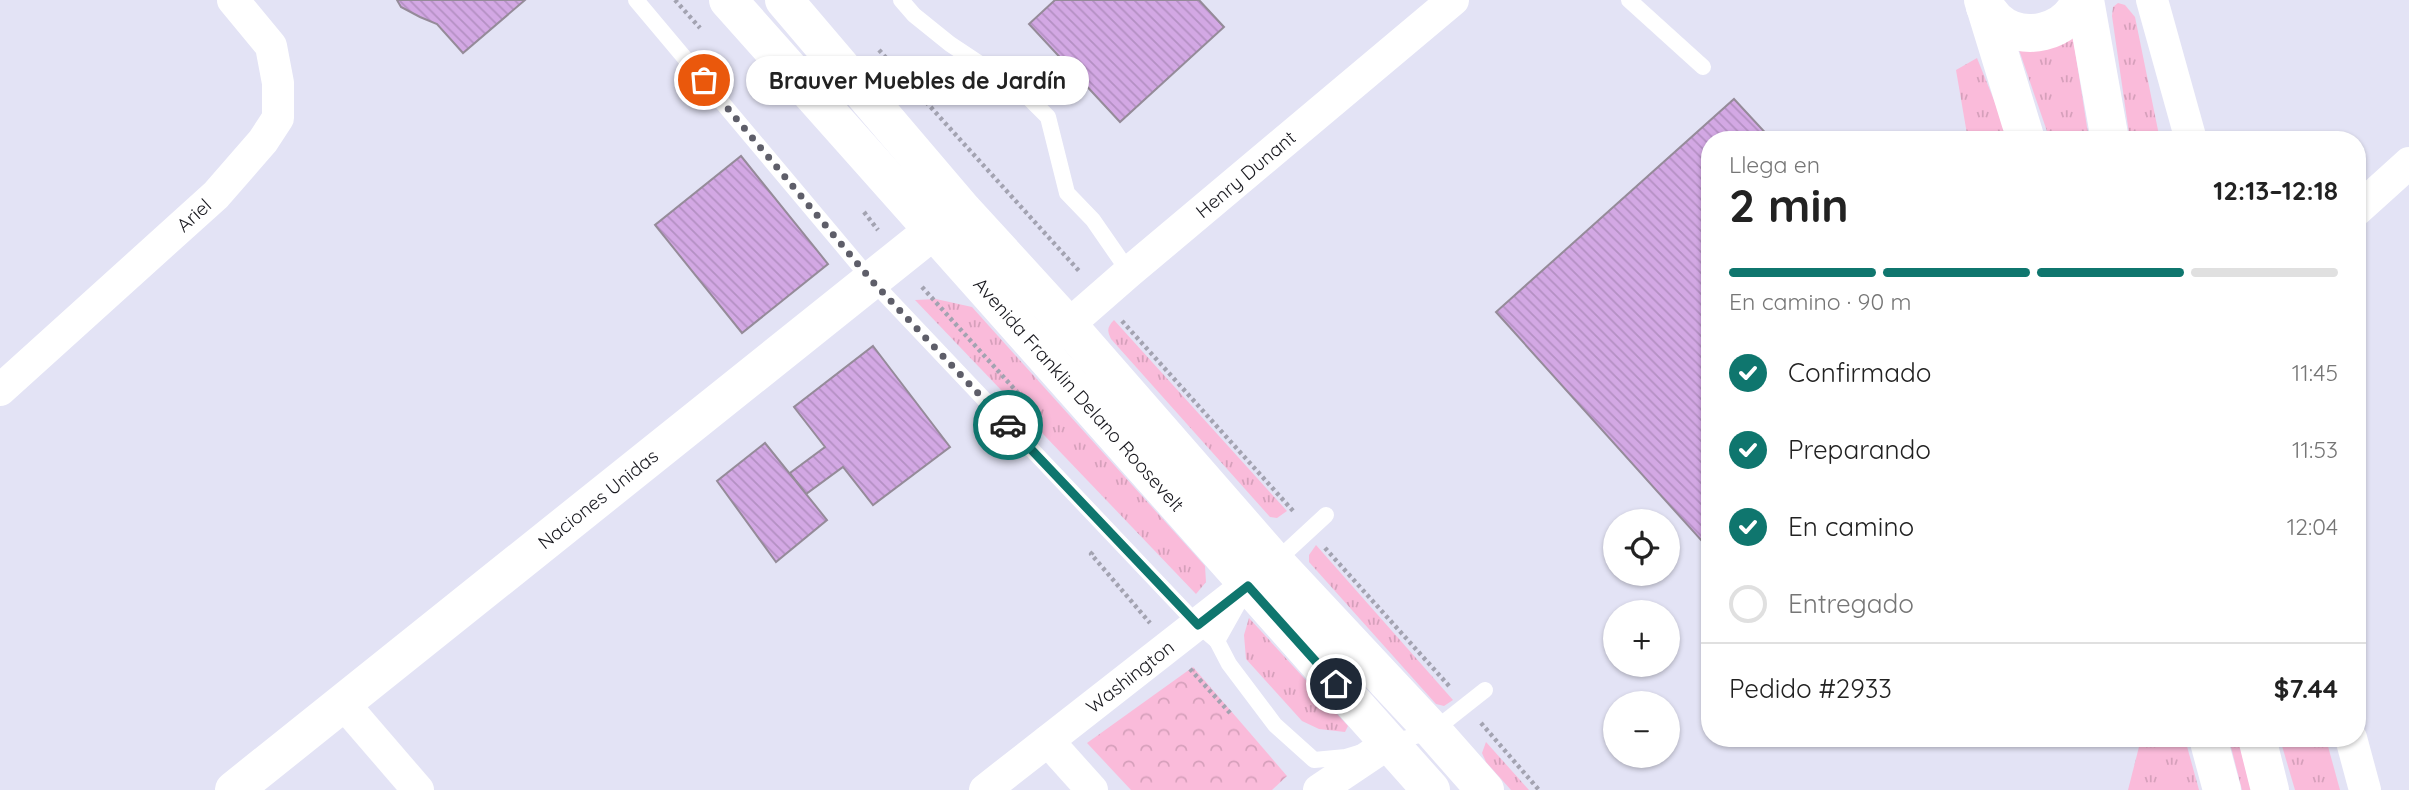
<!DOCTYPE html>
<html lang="es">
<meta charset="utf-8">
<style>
:root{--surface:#fff;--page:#f2f2f2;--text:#222;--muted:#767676;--line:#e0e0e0;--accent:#0f766e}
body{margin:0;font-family:Quicksand,sans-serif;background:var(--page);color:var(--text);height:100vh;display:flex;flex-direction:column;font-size:26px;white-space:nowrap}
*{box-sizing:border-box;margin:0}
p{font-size:23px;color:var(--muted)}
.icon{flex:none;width:38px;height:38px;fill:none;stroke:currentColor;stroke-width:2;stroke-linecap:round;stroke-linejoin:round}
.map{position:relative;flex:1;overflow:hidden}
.side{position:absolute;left:1701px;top:131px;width:665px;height:616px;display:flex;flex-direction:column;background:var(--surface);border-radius:28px;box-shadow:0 2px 5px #0004}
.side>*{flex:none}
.fabs{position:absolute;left:1603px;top:509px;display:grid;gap:14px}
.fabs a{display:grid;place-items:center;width:77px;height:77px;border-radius:50%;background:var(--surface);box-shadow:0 2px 5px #0004;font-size:35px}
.pin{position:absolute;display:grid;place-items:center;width:60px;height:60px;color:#fff;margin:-30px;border:4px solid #fff;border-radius:50%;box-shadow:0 2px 7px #0007}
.courier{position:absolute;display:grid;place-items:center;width:70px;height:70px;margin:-35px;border:5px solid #0f766e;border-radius:50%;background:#fff;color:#222;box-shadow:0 2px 9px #0007}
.bubble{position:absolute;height:49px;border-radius:24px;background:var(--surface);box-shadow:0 2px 5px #0004;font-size:23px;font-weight:700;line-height:49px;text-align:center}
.headline em{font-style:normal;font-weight:700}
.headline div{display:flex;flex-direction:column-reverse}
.headline{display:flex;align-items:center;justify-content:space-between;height:119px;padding:0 28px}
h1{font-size:46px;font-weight:700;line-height:52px}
.bar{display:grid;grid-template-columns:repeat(4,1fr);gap:10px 7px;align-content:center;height:84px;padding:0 28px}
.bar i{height:9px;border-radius:5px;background:var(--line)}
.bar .current{background:var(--accent)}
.bar p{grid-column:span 4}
.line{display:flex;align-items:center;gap:18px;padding:0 28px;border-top:2px solid var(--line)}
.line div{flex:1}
ol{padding:0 28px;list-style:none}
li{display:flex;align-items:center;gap:21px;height:77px}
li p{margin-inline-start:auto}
li .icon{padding:7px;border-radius:50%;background:var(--accent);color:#fff;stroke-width:4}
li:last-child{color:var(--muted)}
li i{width:38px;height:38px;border:4px solid var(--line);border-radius:50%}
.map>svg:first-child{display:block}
</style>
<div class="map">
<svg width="2409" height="790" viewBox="0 0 2409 790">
<defs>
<pattern id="grass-tufts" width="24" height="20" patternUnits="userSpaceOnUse" patternTransform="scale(1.75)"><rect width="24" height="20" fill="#fabbda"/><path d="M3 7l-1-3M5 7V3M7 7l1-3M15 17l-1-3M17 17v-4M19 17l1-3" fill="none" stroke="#d6a0bb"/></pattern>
<pattern id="park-crowns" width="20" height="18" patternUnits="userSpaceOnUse" patternTransform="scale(1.75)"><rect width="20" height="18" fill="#fabbda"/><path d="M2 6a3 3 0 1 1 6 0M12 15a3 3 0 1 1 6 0" fill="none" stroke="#d6a0bb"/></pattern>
<pattern id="building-back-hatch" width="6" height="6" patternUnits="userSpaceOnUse" patternTransform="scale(1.75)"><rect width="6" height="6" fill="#d3a8e4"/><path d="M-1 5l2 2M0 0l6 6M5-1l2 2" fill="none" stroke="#b490c3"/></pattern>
</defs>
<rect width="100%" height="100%" fill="#e3e3f5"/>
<!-- grass -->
<g fill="url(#grass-tufts)">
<path d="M2118 3 2125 5 2135 17 2160 140H2130L2112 16 2113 7Z"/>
<path d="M2072 31 2089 140H2050L2017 44Z"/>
<path d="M1977 58 2010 140H1968L1956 70Z"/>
<path d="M936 299 972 307 1205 566 1206 582 1196 594 915 300Z"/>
<path d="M1114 320 1287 511 1277 518 1270 517 1111 339C1107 331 1107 327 1114 320Z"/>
<path d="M1316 545 1453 700 1444 706 1436 704 1309 562V555Z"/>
<path d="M1249 618 1348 726 1345 732 1319 729 1302 721 1246 659 1244 635Z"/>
<path d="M2141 739H2185L2199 790H2128Z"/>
<path d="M2229 739H2238L2251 790H2242Z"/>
<path d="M2280 739H2326L2340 790H2295Z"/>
<path d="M1486 742 1529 790H1511L1486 762 1482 753Z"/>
</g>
<!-- park -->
<path fill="url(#park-crowns)" d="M1193 667 1287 776 1272 790H1131L1087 743Z"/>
<!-- building -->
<g fill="url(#building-back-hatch)" stroke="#958b99" stroke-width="2">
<path d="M397 0H525L463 53 437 24 420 17 401 7Z"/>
<path d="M1055 0H1199L1224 27 1120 122 1029 24Z"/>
<path d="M1734 99 1772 140H1710V550L1496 312Z"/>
<path d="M741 156 828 264 742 333 655 225Z"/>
<path d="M873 346 950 447 873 505 843 467 806 494 790 473 825 447 794 407Z"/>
<path d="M765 443 827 520 776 562 717 481Z"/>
</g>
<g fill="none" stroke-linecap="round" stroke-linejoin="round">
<!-- path -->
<g stroke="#a3a3b1" stroke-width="4.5" stroke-dasharray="3.5 3.5" stroke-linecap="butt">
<path d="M675 0 700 28"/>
<path d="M879 50 1080 272"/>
<path d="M864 212 878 230"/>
<path d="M922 287 1038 415"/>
<path d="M1122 321 1294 512"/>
<path d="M1325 548 1450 687"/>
<path d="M1093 552 1091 554 1150 623"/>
<path d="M1190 669 1231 714"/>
<path d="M1481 723 1539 790"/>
</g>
<!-- lane -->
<g stroke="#fff" stroke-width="16">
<path d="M636 0 872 281 1198 625 1217 641"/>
<path d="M901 0 914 15 950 44 1024 93 1048 117 1067 193 1093 220 1129 272"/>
<path d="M1629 0 1703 67"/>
<path d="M1275 562 1326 515"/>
<path d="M1240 600 1217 641 1229 664 1275 725 1314 760 1346 757 1359 753"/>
<path d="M1390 743 1433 731 1485 690"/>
</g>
<!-- street -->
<g stroke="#fff" stroke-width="32">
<path d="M2152 0 2191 140"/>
<path d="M2357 210 2409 163"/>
<path id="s1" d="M1050 341 1129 272 1453 0"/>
<path id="s2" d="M0 390 216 195 263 141 278 118V83L271 46 233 0"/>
<path d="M343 703 418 790"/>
<path d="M2351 738 2365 790"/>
<path d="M1048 741 1092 790"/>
<path id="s3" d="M985 790 1265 571"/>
<path d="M1319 790 1389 743"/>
</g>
<!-- secondary -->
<g stroke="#fff" stroke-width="38">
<path id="s4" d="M728 0 1431 790"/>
<path d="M784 0 962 209 1068 325 1275 562 1433 731 1485 790"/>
<path d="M1983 0 2026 140"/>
<path d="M2085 0 2110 140"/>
<path d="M1985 7C1989 11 1992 16 1996 20 2022 44 2068 33 2080 0"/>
<path d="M2208 738 2222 790"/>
<path d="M2257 738 2270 790"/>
<path id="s5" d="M234 790 954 214"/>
</g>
</g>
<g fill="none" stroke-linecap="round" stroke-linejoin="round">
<!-- done -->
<path stroke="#5e5e69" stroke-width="7" stroke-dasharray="0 12.6" d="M704 80 872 281 1008 425"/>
<!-- route -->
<path stroke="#0f766e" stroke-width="9" d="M1008 425 1198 625 1248 586 1336 684"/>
</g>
<g text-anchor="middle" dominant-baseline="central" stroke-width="7" stroke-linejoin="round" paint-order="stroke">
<!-- street labels -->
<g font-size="19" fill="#17171d" stroke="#fff">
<text stroke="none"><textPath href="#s1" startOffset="257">Henry Dunant</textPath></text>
<text stroke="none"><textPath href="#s2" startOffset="261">Ariel</textPath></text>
<text stroke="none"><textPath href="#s4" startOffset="528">Avenida Franklin Delano Roosevelt</textPath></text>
<text stroke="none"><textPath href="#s5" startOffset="466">Naciones Unidas</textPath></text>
<text stroke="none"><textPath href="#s3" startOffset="184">Washington</textPath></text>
</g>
</g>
</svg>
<div class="fabs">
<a><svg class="icon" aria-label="locate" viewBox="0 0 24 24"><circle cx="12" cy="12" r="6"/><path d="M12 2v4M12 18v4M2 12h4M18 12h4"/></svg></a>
<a>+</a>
<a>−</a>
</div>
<div class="pin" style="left:704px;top:80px;background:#ea580c"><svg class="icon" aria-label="bag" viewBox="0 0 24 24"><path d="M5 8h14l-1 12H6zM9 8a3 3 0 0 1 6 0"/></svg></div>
<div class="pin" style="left:1336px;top:684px;background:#1f2937"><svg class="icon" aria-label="home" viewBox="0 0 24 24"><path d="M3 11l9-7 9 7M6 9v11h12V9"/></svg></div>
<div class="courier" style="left:1008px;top:425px"><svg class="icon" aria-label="car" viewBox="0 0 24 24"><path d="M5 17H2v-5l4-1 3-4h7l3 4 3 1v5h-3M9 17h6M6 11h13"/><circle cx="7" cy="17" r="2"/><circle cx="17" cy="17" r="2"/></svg></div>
<div class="bubble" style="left:746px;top:56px;width:343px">Brauver Muebles de Jardín</div>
<section class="side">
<div class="headline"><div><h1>2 min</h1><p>Llega en</p></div><em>12:13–12:18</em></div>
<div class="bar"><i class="current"></i><i class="current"></i><i class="current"></i><i></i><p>En camino · 90 m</p></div>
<ol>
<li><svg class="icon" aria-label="check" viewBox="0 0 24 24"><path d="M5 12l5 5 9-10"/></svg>Confirmado<p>11:45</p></li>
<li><svg class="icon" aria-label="check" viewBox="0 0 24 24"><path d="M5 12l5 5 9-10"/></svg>Preparando<p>11:53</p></li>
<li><svg class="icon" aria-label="check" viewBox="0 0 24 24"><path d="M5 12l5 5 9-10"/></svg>En camino<p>12:04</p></li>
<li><i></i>Entregado</li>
</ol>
<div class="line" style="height:91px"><div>Pedido #2933</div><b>$7.44</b></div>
</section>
</div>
